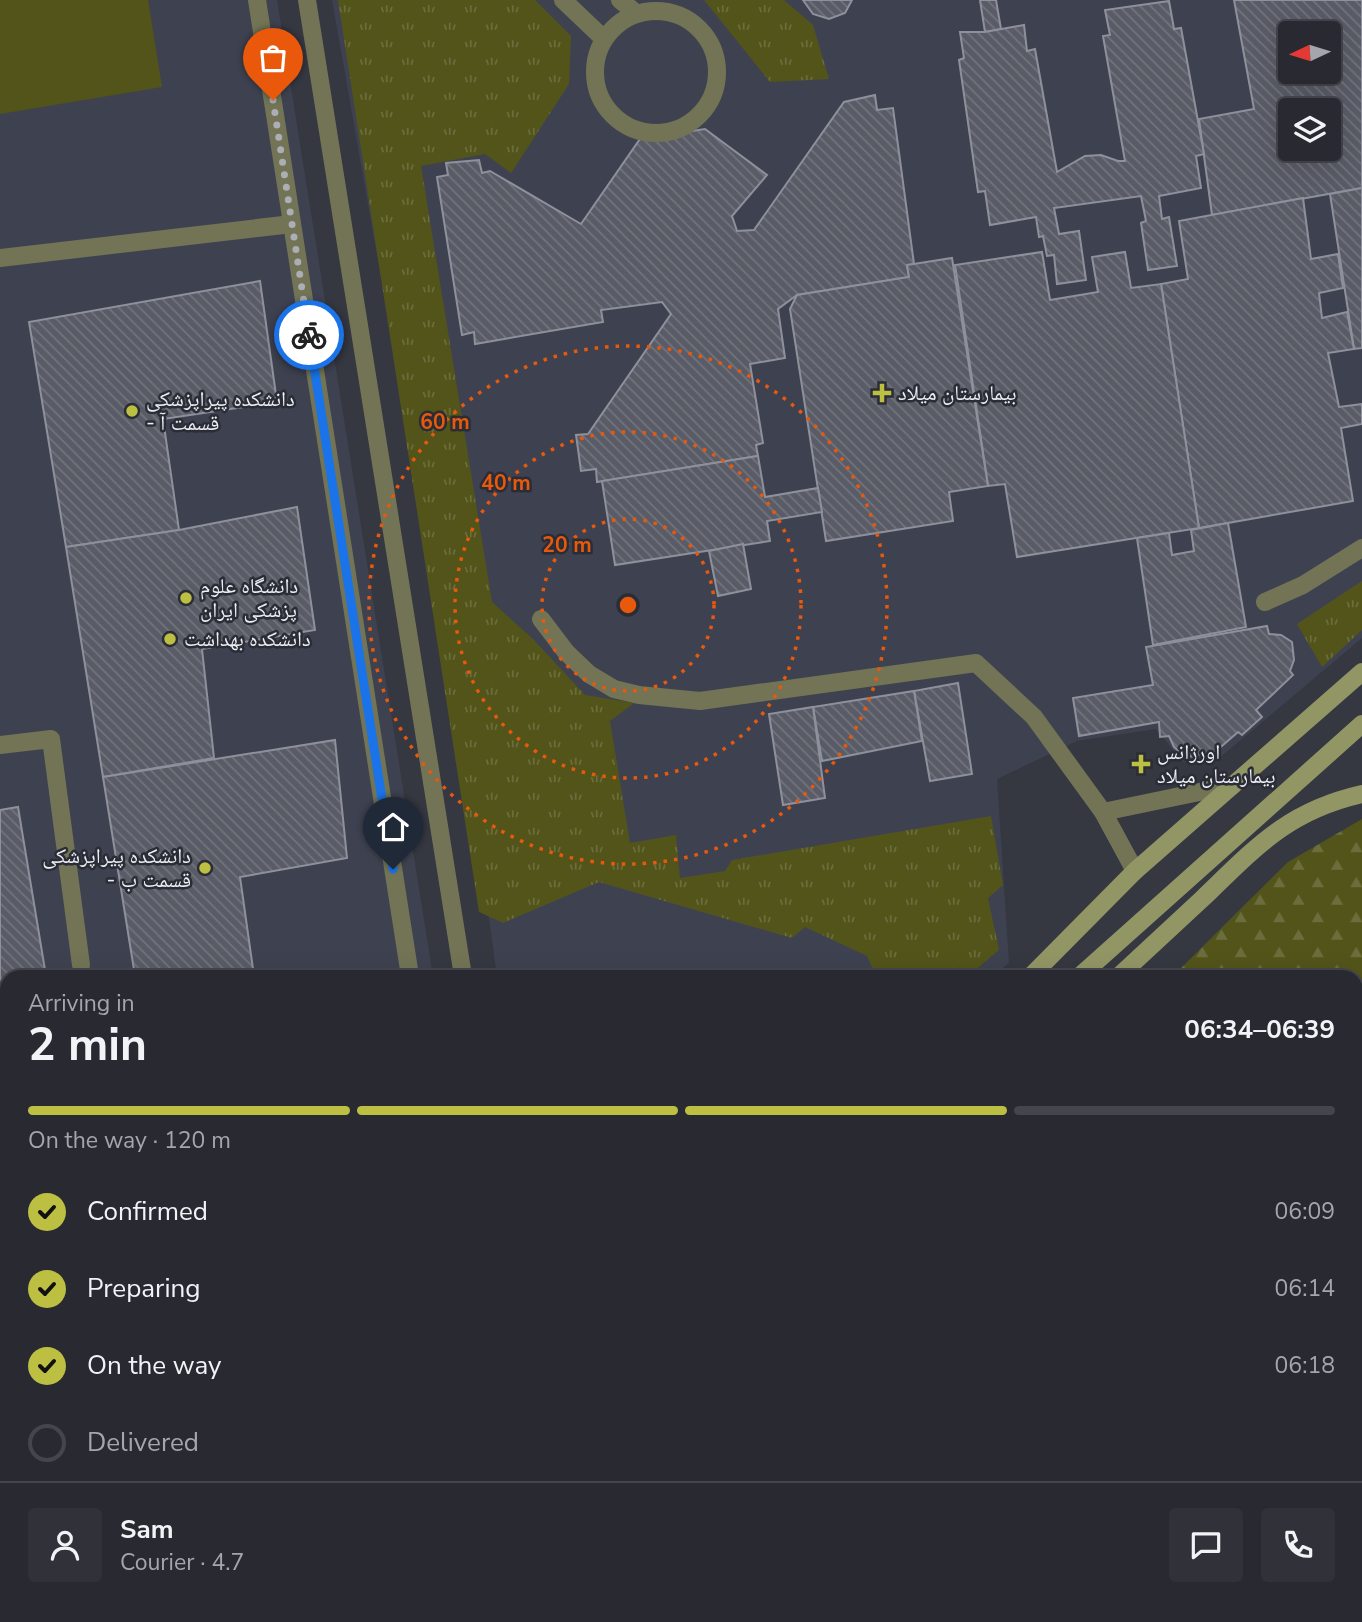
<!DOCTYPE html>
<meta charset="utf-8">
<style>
:root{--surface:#282931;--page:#303139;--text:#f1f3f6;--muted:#a5a6ab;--line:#44454d;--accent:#bdbf43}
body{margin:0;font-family:"Nunito Sans","Noto Naskh Arabic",sans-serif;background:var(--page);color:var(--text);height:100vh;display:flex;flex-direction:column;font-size:26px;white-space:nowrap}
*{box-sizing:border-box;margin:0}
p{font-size:23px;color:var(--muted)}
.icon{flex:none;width:38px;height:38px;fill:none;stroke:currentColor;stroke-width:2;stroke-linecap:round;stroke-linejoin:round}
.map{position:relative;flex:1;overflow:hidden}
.panel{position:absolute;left:0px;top:970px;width:1363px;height:653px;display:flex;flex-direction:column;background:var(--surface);border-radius:21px 21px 0 0;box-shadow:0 7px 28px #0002,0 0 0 2px var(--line)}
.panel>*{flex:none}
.needle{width:46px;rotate:266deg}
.tools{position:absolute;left:1278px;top:21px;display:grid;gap:14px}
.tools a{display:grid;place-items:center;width:63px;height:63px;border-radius:7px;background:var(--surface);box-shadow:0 7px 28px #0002,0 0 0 2px var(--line);font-size:35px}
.pin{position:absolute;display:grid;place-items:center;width:60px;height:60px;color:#fff;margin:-72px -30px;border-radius:50% 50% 50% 0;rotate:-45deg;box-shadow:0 0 7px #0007}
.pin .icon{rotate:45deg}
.courier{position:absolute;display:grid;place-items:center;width:70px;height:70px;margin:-35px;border:5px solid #1a73e8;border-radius:50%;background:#fff;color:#222;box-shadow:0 2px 9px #0007}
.summary em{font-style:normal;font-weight:700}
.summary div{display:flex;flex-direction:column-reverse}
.summary{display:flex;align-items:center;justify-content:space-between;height:119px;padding:0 28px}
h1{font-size:46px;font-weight:700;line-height:52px}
.bar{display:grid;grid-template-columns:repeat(4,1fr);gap:10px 7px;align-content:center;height:84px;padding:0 28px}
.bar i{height:9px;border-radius:5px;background:var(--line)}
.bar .selected{background:var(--accent)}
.bar p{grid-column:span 4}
.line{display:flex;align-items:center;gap:18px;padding:0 28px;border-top:2px solid var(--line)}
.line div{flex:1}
.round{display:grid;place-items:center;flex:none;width:74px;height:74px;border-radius:7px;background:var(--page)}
ol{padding:0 28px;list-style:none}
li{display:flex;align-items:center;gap:21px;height:77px}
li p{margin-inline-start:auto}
li .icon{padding:7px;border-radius:50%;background:var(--accent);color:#111;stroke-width:4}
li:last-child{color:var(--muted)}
li i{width:38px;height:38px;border:4px solid var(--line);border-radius:50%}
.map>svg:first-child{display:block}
</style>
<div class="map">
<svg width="1362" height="1622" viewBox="0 0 1362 1622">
<defs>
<pattern id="grass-tufts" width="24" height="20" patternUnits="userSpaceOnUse" patternTransform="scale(1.75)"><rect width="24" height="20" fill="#52541a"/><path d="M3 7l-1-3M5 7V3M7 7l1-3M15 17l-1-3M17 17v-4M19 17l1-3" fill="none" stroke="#6b6d3c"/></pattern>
<pattern id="forest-firs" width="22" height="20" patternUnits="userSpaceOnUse" patternTransform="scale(1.75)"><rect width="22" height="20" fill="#52541a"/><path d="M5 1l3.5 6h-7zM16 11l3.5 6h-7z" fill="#6b6d3c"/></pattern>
<pattern id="building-back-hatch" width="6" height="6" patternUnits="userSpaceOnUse" patternTransform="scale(1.75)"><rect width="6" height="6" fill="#595c66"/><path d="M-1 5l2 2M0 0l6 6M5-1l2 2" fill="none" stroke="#71747c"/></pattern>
</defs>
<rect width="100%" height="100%" fill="#353741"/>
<!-- built -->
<g fill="#3e4250" fill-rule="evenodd">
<path d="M0 0H277L433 976H7V1415L0 1416Z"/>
<path d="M332 0H1362V638L1211 765 1183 762 1156 729 1077 741 997 779 1009 963 993 976H497L470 783ZM1290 33H1328V72H1290ZM1290 110H1328V149H1290Z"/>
</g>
<!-- grass -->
<g fill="url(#grass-tufts)">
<path d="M338 0H535L571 36 569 84 511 173 485 154 421 166 492 602 533 639 585 695 634 703 610 721 630 843 676 835 680 878 725 871 732 860 991 816 1003 885 988 898 999 950 968 976H876L867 956 805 927 792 938 599 882 503 923 479 912Z"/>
<path d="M704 0H784L813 25 829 79 770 82Z"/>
<path d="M1362 581V630L1322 667 1297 624Z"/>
</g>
<!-- forest -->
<g fill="url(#forest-firs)">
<path d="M1362 819V1002L1356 1005V976H1173L1288 862Z"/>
<path d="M1362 1135V1622H880L874 1615H1356V1141Z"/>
</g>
<!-- park -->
<path fill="#52541a" d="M0 0H148L162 87 0 114Z"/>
<!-- building -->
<g fill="url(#building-back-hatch)" stroke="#8e919c" stroke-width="2" fill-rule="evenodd">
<path d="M803 0H852L845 13 829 19 813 14Z"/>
<path d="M980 0H996L1001 29 985 32Z"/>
<path d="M1234 0H1362V188L1212 215 1199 119 1254 109ZM1290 33H1328V72H1290ZM1290 110H1328V149H1290Z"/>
<path d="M1169 1 1174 29 1181 28 1204 154 1196 156 1201 188 1159 196 1162 219 1169 217 1177 266 1148 270 1141 223 1146 221 1141 196 1054 208 1059 234 1079 231 1086 280 1057 284 1054 255 1047 256 1043 236 1039 237 1036 217 990 225 985 191 978 192 959 60 964 58 960 32H985L1024 25 1027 51 1035 49 1057 172 1085 156 1101 155 1118 161H1125L1103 36 1110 35 1105 10Z"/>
<path d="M875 95 877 110 893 108 914 264 907 265 909 277 797 295 778 309 785 358 750 364 763 443 756 445 758 456 597 482 596 469 581 471 576 435 588 434 671 314 662 302 601 310 603 322 475 344 474 332 462 335 437 177 448 175 446 163 479 160 482 173 490 171 581 224 640 139 705 129 767 175 732 216 737 231 754 230 844 102Z"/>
<path d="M1362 188V348L1354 349 1330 194Z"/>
<path d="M1303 198 1311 259 1338 254 1343 288 1319 293 1322 318 1347 312 1354 349 1328 353 1339 407 1362 404V424L1341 428 1353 501 1199 528 1161 284 1188 279 1179 221Z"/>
<path d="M1042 252 1050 300 1098 292 1092 257 1125 252 1131 288 1161 284 1199 528 1017 557 1005 484 988 486 955 265Z"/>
<path d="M952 258 988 486 949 492 953 521 826 541 790 309 797 295 909 277 907 265Z"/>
<path d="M260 281 277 402 163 419 179 530 66 547 29 322Z"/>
<path d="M758 456 765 497 818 488 822 512 767 521 770 541 615 565 602 481Z"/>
<path d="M297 507 315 630 202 649 214 758 103 777 66 547 179 530Z"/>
<path d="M1228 523 1246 627 1153 645 1137 538 1169 533 1172 555 1194 551 1191 530Z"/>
<path d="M743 544 751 589 718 596 709 551Z"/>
<path d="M1267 626 1269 634 1281 635 1292 642 1294 660 1290 671 1293 675 1256 710 1262 717 1242 735 1238 732 1207 759 1203 753 1194 757 1184 755 1174 747 1169 736 1160 737 1159 722 1079 736 1073 698 1153 685 1146 647Z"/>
<path d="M958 683 972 774 930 781 914 691Z"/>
<path d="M914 691 922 741 822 761 813 707Z"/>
<path d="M813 707 825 798 783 805 769 714Z"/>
<path d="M335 740 347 858 240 877 254 976H135L103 777Z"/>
<path d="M18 807 46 976H7V1233L0 1235V810Z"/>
</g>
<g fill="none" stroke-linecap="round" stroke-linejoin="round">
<!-- service -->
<g stroke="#727455" stroke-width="18">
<path d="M257 0 410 976"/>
<path d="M307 0 463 976"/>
<path d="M563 0 604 39"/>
<path d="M620 0 636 13"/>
<circle cx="656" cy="72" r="61"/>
<path d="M0 258 292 224"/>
<path d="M1265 602 1303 585 1362 548"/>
<path d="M541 619 566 652 589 674 614 689 639 695 700 701 976 663 1034 717 1103 812 1135 871"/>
<path d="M0 745 51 739 81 965"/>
<path d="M1103 812 1233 785"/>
<path d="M0 1288 7 1287"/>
<path d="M0 1599 7 1608"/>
<path d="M12 1615 18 1622"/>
<path d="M163 1622 175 1615"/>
</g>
<!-- secondary -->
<g stroke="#929564" stroke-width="18">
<path d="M1031 976 1135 871 1362 672"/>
<path d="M1080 976 1362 724"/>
<path d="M1119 976C1146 951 1174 925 1202 899 1255 848 1287 811 1362 794"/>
<path d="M0 1451 7 1450"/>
<path d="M0 1520 7 1518"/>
</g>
</g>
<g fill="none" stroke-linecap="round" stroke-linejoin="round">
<!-- done -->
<path stroke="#acaeb5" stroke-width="7" stroke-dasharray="0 12.6" d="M273 100 309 335"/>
<!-- route -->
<path stroke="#1a73e8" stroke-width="9" d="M309 335 393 869"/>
</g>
<!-- distance rings -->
<g fill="none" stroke="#e8590c" stroke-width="3.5" stroke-dasharray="3.5 7">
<circle cx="628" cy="605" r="86"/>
<circle cx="628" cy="605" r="173"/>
<circle cx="628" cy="605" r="259"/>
</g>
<!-- markers -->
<g fill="#bdbf43" stroke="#2a2d36" stroke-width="2.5">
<path d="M878.5 382.5h7v7h7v7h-7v7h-7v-7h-7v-7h7z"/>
<circle cx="132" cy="411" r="7"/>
<circle cx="186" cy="598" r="7"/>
<circle cx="170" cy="639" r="7"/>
<path d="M1137.5 753.5h7v7h7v7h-7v7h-7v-7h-7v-7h7z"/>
<circle cx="205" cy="868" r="7"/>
</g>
<g text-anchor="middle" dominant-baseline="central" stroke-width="5" stroke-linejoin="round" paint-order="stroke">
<!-- poi labels -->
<g font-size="21" fill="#eceef4" stroke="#2a2d36" text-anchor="start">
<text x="898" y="393">بیمارستان میلاد</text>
<text x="146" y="399">دانشکده پیراپزشکی<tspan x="146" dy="24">- قسمت آ</tspan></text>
<text x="200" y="586">دانشگاه علوم<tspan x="200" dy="24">پزشکی ایران</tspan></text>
<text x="184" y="639">دانشکده بهداشت</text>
<text x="1157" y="752">اورژانس<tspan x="1157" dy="24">بیمارستان میلاد</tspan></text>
<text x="191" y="856" text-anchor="end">دانشکده پیراپزشکی<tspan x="191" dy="24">- قسمت ب</tspan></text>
</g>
</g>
<circle cx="628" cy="605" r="10" fill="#e8590c" stroke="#2a2d36" stroke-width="3.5"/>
<g font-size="21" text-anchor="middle" font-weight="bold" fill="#e8590c" stroke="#2a2d36" stroke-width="5" stroke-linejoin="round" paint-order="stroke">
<text x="445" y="429">60 m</text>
<text x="506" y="490">40 m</text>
<text x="567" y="552">20 m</text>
</g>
</svg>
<div class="tools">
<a><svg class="needle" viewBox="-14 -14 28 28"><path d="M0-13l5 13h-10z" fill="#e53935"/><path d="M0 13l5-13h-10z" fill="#a5a6ab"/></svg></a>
<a><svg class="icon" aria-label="layers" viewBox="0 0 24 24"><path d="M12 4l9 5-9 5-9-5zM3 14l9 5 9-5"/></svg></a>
</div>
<div class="pin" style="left:273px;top:100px;background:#ea580c"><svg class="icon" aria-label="bag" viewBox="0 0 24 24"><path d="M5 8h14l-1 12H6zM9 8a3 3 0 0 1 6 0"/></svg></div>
<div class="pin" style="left:393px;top:869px;background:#1f2937"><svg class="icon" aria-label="home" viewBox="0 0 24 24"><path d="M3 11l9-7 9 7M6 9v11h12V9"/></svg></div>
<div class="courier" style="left:309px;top:335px"><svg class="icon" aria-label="bike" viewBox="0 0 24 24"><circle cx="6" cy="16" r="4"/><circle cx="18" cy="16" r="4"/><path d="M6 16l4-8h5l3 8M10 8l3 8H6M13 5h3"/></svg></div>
<section class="panel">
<div class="summary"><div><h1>2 min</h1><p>Arriving in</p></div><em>06:34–06:39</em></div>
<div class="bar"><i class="selected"></i><i class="selected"></i><i class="selected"></i><i></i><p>On the way · 120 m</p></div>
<ol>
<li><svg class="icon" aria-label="check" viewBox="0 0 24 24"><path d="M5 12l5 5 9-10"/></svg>Confirmed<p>06:09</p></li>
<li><svg class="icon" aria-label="check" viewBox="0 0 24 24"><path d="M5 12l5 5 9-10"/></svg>Preparing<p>06:14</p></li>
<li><svg class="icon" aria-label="check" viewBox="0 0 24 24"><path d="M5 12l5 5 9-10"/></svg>On the way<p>06:18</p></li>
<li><i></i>Delivered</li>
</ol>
<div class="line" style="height:126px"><a class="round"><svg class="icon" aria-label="person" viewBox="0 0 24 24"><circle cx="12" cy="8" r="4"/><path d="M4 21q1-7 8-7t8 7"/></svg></a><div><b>Sam</b><p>Courier · 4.7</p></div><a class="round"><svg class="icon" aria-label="chat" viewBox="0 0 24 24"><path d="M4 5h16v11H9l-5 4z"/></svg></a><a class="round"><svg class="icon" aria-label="phone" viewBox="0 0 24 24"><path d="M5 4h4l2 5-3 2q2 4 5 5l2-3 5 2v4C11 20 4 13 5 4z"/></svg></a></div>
</section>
</div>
